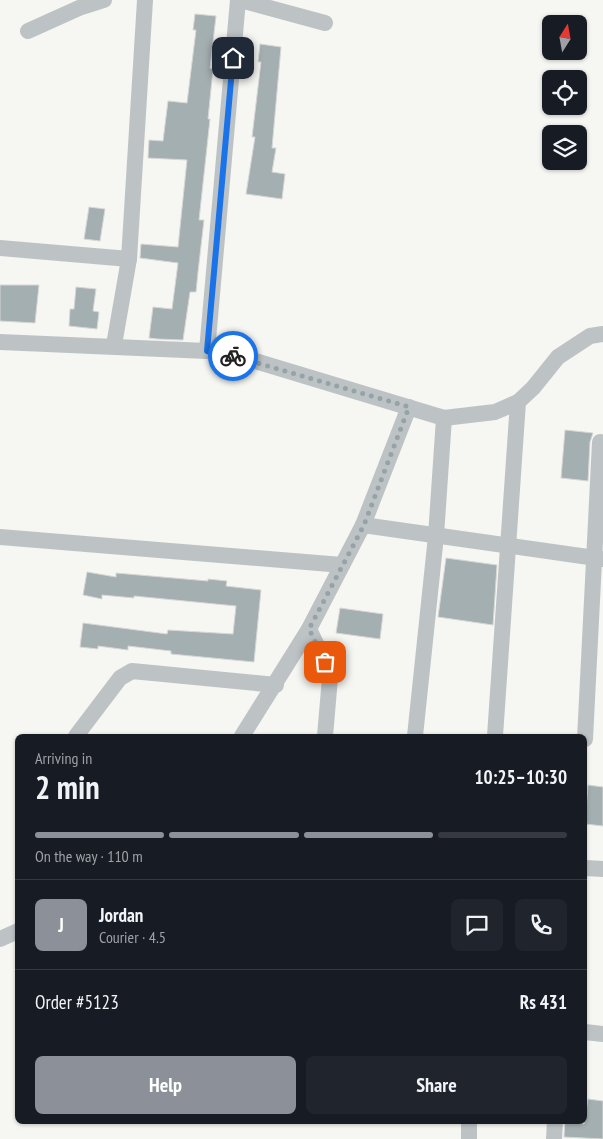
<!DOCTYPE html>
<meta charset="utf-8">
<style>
:root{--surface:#171b24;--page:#20242c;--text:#f1f3f6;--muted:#9ea1a6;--line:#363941;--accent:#8c9099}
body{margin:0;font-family:"PT Sans Narrow",sans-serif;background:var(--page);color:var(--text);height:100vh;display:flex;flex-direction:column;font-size:19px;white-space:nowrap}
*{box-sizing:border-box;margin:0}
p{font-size:16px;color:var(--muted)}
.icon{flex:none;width:28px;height:28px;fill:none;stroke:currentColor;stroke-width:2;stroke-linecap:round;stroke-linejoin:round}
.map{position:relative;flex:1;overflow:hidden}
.sheet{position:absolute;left:15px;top:734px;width:572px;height:390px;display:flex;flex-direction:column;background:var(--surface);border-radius:8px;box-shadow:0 1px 4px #0004}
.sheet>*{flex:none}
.needle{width:32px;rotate:11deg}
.fabs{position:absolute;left:542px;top:15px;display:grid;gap:10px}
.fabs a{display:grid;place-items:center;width:45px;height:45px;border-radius:8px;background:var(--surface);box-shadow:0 1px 4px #0004;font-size:25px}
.pin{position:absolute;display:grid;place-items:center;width:42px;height:42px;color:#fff;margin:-21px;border-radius:10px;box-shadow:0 2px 8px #0006}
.courier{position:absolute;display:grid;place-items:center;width:50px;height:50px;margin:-25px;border:4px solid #1a73e8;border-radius:50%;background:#fff;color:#222;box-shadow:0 1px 6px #0007}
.overview em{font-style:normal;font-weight:800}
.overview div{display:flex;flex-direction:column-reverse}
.overview{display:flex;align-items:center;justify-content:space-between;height:85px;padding:0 20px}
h1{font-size:32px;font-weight:800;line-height:38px}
.bar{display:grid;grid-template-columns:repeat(4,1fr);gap:8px 5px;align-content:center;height:60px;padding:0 20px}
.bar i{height:6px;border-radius:4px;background:var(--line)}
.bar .current{background:var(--accent)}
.bar p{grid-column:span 4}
.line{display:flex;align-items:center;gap:12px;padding:0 20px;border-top:1px solid var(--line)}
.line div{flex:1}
.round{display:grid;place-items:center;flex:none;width:52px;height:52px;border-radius:8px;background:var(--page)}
.primary-button{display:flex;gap:10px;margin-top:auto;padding:10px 20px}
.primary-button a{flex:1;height:58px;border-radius:8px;background:var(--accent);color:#fff;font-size:20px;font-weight:800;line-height:58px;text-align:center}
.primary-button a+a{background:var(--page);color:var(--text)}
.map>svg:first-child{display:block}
</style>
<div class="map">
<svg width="603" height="1139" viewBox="0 0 603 1139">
<rect width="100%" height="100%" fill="#f6f6f3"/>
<!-- building -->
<g fill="#a4afb2" stroke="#d8d7d5">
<path d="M195 14 216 16 210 68 213 69 208 119H210L199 220H204L198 272 196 292H190L183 340 158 339 149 338 153 307 172 309 178 263 140 258 141 244 178 247 187 160 148 158 149 140 163 141 168 101 187 103 196 30H193Z"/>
<path d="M260 44 281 47 272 148H276L272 172 285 174 282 199 246 194 255 137H252L261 62H258Z"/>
<path d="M89 207 105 209 100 241 84 239Z"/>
<path d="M0 285H39L35 323 0 321Z"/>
<path d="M76 287 96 289 93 311 99 312 97 329 69 326 70 309H74Z"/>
<path d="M565 430 593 433 590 442 588 481 561 478Z"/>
<path d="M446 558 497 565 493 625 438 617Z"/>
<path d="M87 572 116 577V573L208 581V579L227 581 226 586 261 590 254 662 171 654V651L128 646V650L98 646V649L80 647 83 623 167 634 168 630 233 634 236 606 134 596V598L102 595V599L83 595Z"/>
<path d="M340 608 383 614 380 639 336 633Z"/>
<path d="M588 785 603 787V826L585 824Z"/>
<path d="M588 1099 603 1101V1139L564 1137 565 1121 584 1124Z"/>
</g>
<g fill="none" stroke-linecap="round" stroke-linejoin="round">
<!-- street -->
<g stroke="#bdc3c5" stroke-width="16">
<path d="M240 0 325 23"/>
<path d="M28 31 79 8 104 0"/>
<path d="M0 248 129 259"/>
<path d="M0 342 207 351 245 358 444 418 495 412 518 402 533 388 558 357 590 336 603 334"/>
<path d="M114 345 129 259 145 0"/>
<path d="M207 351 238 0"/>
<path d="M363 525 603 559"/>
<path d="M0 537 342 565"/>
<path d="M309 629 325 662 330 678 325 736"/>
<path d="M76 736 120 678 132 671 276 685"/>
<path d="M242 736 309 629 363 525 409 407"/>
<path d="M415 736 436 536 444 418"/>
<path d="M495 736 518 402"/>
<path d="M585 739 600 442"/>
<path d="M585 868 603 869"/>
<path d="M0 939 18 931"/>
<path d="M585 1032 603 1034"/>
<path d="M469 1139V1121"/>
<path d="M554 1139 555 1121"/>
</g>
</g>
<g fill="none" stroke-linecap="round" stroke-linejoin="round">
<!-- done -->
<path stroke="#96a3a6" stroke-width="5" stroke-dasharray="0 9" d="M233 356 409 407 364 525 309 629 325 662"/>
<!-- route -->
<path stroke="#1a73e8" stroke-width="6" d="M233 356 207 351 233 58"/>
</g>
</svg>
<div class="fabs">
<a><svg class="needle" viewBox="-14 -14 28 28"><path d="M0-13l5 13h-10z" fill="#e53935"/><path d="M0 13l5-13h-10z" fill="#9ea1a6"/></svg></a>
<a><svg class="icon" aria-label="locate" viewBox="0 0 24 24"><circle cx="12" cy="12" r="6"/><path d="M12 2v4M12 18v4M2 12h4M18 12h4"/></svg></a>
<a><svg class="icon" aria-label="layers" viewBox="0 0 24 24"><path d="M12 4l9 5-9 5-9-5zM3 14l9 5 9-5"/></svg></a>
</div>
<div class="pin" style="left:325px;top:662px;background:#ea580c"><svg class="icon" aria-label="bag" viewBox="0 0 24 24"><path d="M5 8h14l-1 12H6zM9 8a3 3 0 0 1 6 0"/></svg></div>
<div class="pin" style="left:233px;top:58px;background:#1f2937"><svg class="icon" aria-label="home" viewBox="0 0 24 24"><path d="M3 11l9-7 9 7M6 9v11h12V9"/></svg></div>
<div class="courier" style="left:233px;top:356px"><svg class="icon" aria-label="bike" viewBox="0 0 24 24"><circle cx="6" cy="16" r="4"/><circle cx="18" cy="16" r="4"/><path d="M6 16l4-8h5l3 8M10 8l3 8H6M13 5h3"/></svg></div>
<section class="sheet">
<div class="overview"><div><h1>2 min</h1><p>Arriving in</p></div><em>10:25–10:30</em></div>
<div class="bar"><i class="current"></i><i class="current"></i><i class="current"></i><i></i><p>On the way · 110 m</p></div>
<div class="line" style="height:90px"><b class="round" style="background:var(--accent);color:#fff">J</b><div><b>Jordan</b><p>Courier · 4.5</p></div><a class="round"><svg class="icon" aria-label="chat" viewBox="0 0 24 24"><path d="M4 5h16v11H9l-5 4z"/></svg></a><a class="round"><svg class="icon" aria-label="phone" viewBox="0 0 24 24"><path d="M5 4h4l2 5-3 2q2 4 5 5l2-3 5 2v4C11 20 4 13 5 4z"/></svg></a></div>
<div class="line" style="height:65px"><div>Order #5123</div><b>Rs 431</b></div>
<div class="primary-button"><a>Help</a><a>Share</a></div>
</section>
</div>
